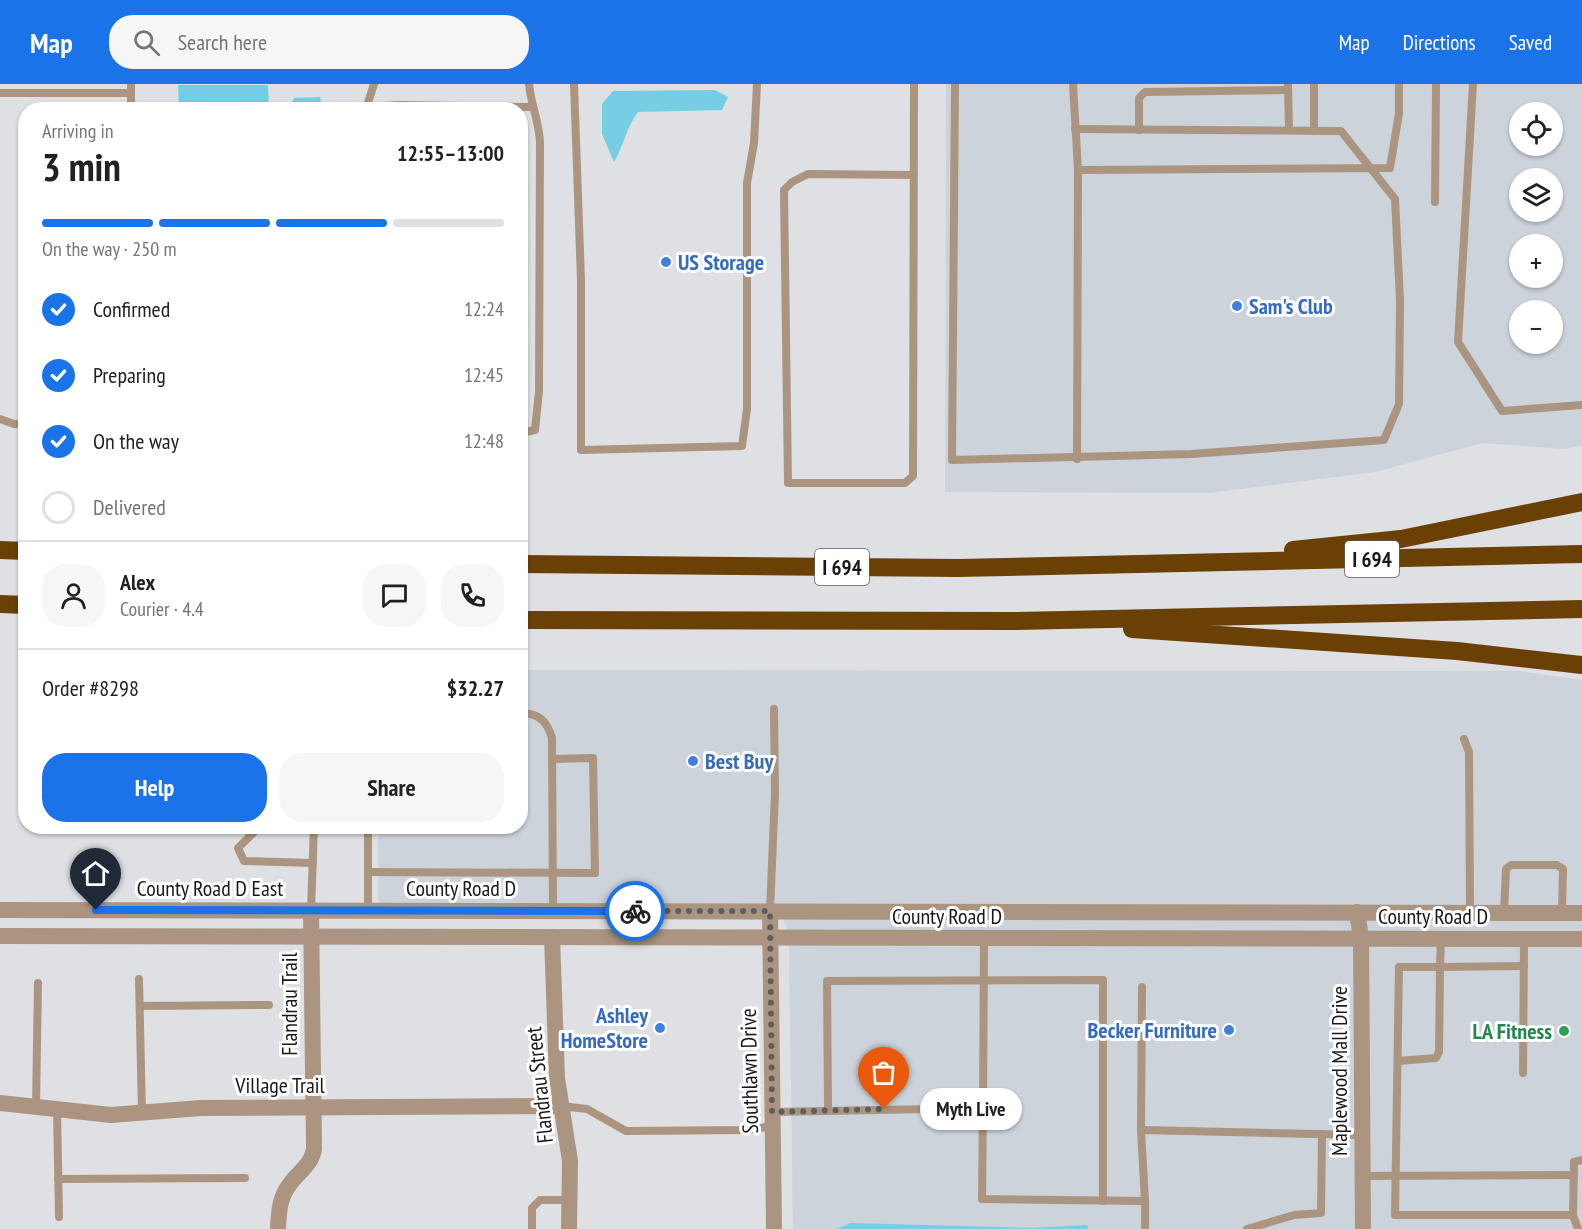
<!DOCTYPE html>
<meta charset="utf-8">
<style>
:root{--surface:#fff;--page:#f6f6f6;--text:#202124;--muted:#757577;--line:#e0e0e0;--accent:#1a73e8}
body{margin:0;font-family:"PT Sans Narrow",sans-serif;background:var(--page);color:var(--text);height:100vh;display:flex;flex-direction:column;font-size:22px;white-space:nowrap}
*{box-sizing:border-box;margin:0}
p{font-size:20px;color:var(--muted)}
.icon{flex:none;width:33px;height:33px;fill:none;stroke:currentColor;stroke-width:2;stroke-linecap:round;stroke-linejoin:round}
.map{position:relative;flex:1;overflow:hidden}
.panel{position:absolute;left:18px;top:18px;width:510px;height:732px;display:flex;flex-direction:column;background:var(--surface);border-radius:24px;box-shadow:0 2px 4px #0004}
.panel>*{flex:none}
.fabs{position:absolute;left:1509px;top:18px;display:grid;gap:12px}
.fabs a{display:grid;place-items:center;width:54px;height:54px;border-radius:50%;background:var(--surface);box-shadow:0 2px 4px #0004;font-size:30px}
.pin{position:absolute;display:grid;place-items:center;width:51px;height:51px;color:#fff;margin:-62px -26px;border-radius:50% 50% 50% 0;rotate:-45deg;box-shadow:0 0 6px #0007}
.pin .icon{rotate:45deg}
.courier{position:absolute;display:grid;place-items:center;width:60px;height:60px;margin:-30px;border:4px solid #1a73e8;border-radius:50%;background:#fff;color:#222;box-shadow:0 2px 8px #0007}
.bubble{position:absolute;height:42px;border-radius:21px;background:var(--surface);box-shadow:0 2px 4px #0004;font-size:20px;font-weight:700;line-height:42px;text-align:center}
.summary em{font-style:normal;font-weight:700}
.summary div{display:flex;flex-direction:column-reverse}
.summary{display:flex;align-items:center;justify-content:space-between;height:102px;padding:0 24px}
h1{font-size:39px;font-weight:700;line-height:45px}
.bar{display:grid;grid-template-columns:repeat(4,1fr);gap:9px 6px;align-content:center;height:72px;padding:0 24px}
.bar i{height:8px;border-radius:4px;background:var(--line)}
.bar .current{background:var(--accent)}
.bar p{grid-column:span 4}
.line{display:flex;align-items:center;gap:15px;padding:0 24px;border-top:2px solid var(--line)}
.line div{flex:1}
.round{display:grid;place-items:center;flex:none;width:63px;height:63px;border-radius:24px;background:var(--page)}
ol{padding:0 24px;list-style:none}
li{display:flex;align-items:center;gap:18px;height:66px}
li p{margin-inline-start:auto}
li .icon{padding:6px;border-radius:50%;background:var(--accent);color:#fff;stroke-width:4}
li:last-child{color:var(--muted)}
li i{width:33px;height:33px;border:3px solid var(--line);border-radius:50%}
.action{display:flex;gap:12px;margin-top:auto;padding:12px 24px}
.action a{flex:1;height:69px;border-radius:24px;background:var(--accent);color:#fff;font-size:24px;font-weight:700;line-height:69px;text-align:center}
.action a+a{background:var(--page);color:var(--text)}
header{display:flex;align-items:center;gap:36px;box-sizing:border-box;height:84px;padding:0 30px;background:var(--accent);color:#fff}
header strong{font-size:28px}
nav{display:flex;gap:33px;margin-inline-start:auto;font-size:21px}
.search{width:420px;height:54px;background:var(--page);display:flex;align-items:center;gap:15px;box-sizing:border-box;padding:0 21px;border-radius:24px;color:var(--muted);font-size:22px}
.map>svg:first-child{display:block}
</style>
<header>
<strong>Map</strong>
<div class="search"><svg class="icon" aria-label="search" viewBox="0 0 24 24"><circle cx="10" cy="10" r="6"/><path d="M15 15l6 6"/></svg>Search here</div>
<nav><a>Map</a><a>Directions</a><a>Saved</a></nav>
</header>
<div class="map">
<svg width="1582" height="1145" viewBox="0 0 1582 1145">
<rect width="100%" height="100%" fill="#dee0e3"/>
<!-- built -->
<g fill="#ccd3db" fill-rule="evenodd">
<path d="M946 0H1582V361L1565 365 1483 359 1375 388 1209 409 945 408ZM1520 28H1552V62H1520ZM1520 94H1552V128H1520ZM1520 160H1552V194H1520ZM1520 226H1552V260H1520Z"/>
<path d="M521 586 1519 587 1582 596V1145H793L789 853 782 829 378 827V743L520 742Z"/>
</g>
<!-- water -->
<g fill="#77cde3">
<path d="M178 1H268L269 25H179Z"/>
<path d="M715 6 728 13 722 26 638 28C626 44 624 61 614 78L602 50V20L613 7Z"/>
<path d="M320 13 322 25H290L294 14Z"/>
<path d="M850 1139 1033 1144 1087 1141 1088 1145H837Z"/>
</g>
<g fill="none" stroke-linecap="round" stroke-linejoin="round">
<!-- service -->
<g stroke="#ab9580" stroke-width="8">
<path d="M131 0V26"/>
<path d="M574 0 581 196V366L742 362 747 325V99L754 59 757 0"/>
<path d="M955 0 952 376 1191 370 1384 356 1399 320 1400 216 1395 115 1341 47 1075 45"/>
<path d="M1073 0 1078 86 1077 375"/>
<path d="M1288 0 1289 46"/>
<path d="M1314 0V47"/>
<path d="M1473 0 1458 258 1502 327 1582 321"/>
<path d="M0 9H131"/>
<path d="M367 23 399 21 531 23"/>
<path d="M366 25 374 0"/>
<path d="M1139 46V14L1145 8 1288 6"/>
<path d="M1078 86 1390 84 1399 29V0"/>
<path d="M914 91 808 90 792 98 784 106 788 399H905L913 392 914 0"/>
<path d="M1435 118 1436 0"/>
<path d="M0 335 14 340H26"/>
<path d="M520 349 535 346 539 307 540 58C539 37 531 21 529 0"/>
<path d="M520 629C539 629 547 637 552 654L553 827"/>
<path d="M1464 655 1469 668 1470 828"/>
<path d="M260 742 238 764 244 777 313 779"/>
<path d="M368 788 595 789 593 674 552 675"/>
<path d="M311 826 314 742"/>
<path d="M368 826V742"/>
<path d="M770 827 775 709 774 625"/>
<path d="M1504 829 1506 785 1511 781H1557L1563 785 1562 829"/>
<path d="M1441 854 1440 883H1399L1395 1131H1573L1578 1145"/>
<path d="M139 895 142 1030"/>
<path d="M140 922 269 921"/>
<path d="M1398 977 1436 974 1439 968 1440 883 1524 882"/>
<path d="M1523 989 1524 855"/>
<path d="M36 1022 38 899"/>
<path d="M561 1022 587 1025 626 1047 748 1046 772 1042"/>
<path d="M983 1024 984 854"/>
<path d="M828 1025 827 897 1103 896V1117"/>
<path d="M57 1026 59 1133"/>
<path d="M772 1028 983 1024 982 1115 1145 1117 1141 1046 1362 1051"/>
<path d="M1141 1046 1142 903"/>
<path d="M1362 1092 1574 1091"/>
<path d="M58 1095 245 1094"/>
<path d="M1145 1117V1145"/>
<path d="M1573 1131 1574 1078 1582 1076"/>
<path d="M532 1145V1124L540 1116H569"/>
<path d="M1247 1145 1294 1131 1321 1129 1322 1050"/>
</g>
<!-- minor -->
<g stroke="#ab9580" stroke-width="16">
<path d="M1357 828 1361 854 1363 1145"/>
<path d="M552 853 557 994 570 1077 569 1145"/>
<path d="M0 1019 111 1031 201 1024 561 1022"/>
<path d="M278 1145C279 1128 279 1114 290 1100 299 1087 311 1082 314 1065L311 826"/>
</g>
<!-- tertiary -->
<g stroke="#ab9580" stroke-width="16">
<path d="M0 826 1582 829"/>
<path d="M770 827 774 1145"/>
<path d="M0 852 1582 855"/>
</g>
<!-- motorway -->
<g stroke="#6b4004" stroke-width="18">
<path d="M0 466 26 467"/>
<path d="M1293 466 1401 455 1582 418"/>
<path d="M520 480 958 484 1582 470"/>
<path d="M0 520 26 521"/>
<path d="M520 536 1014 537 1582 525"/>
<path d="M1132 545 1457 567 1582 581"/>
</g>
</g>
<g fill="none" stroke-linecap="round" stroke-linejoin="round">
<!-- done -->
<path stroke="#5d5e60" stroke-width="6" stroke-dasharray="0 10.8" d="M635 827H770L772 1028 884 1025"/>
<!-- route -->
<path stroke="#1a73e8" stroke-width="8" d="M96 826 635 827"/>
</g>
<!-- markers -->
<g fill="#3f7fe0" stroke="#fff" stroke-width="2">
<circle cx="666" cy="178" r="6"/>
<circle cx="1237" cy="222" r="6"/>
<circle cx="693" cy="677" r="6"/>
<circle cx="660" cy="944" r="6"/>
<circle cx="1229" cy="946" r="6"/>
</g>
<circle fill="#2e9e5b" stroke="#fff" stroke-width="2" cx="1564" cy="947" r="6"/>
<g text-anchor="middle" dominant-baseline="central" stroke-width="6" stroke-linejoin="round" paint-order="stroke">
<!-- shield labels -->
<g fill="#fff" stroke="#5d5d5e" stroke-width="1.5">
<rect x="1345" y="457" width="54" height="36" rx="4.5"/>
<rect x="815" y="465" width="54" height="36" rx="4.5"/>
</g>
<g font-size="21" font-weight="bold" fill="#181819">
<text x="1372" y="475">I 694</text>
<text x="842" y="483">I 694</text>
</g>
<!-- shop labels -->
<g font-size="22" font-weight="bold" fill="#366cbe" stroke="#fff" text-anchor="start">
<text x="678" y="178">US Storage</text>
<text x="1249" y="222">Sam's Club</text>
<text x="705" y="677">Best Buy</text>
<text x="648" y="931" text-anchor="end">Ashley<tspan x="648" dy="25">HomeStore</tspan></text>
<text x="1217" y="946" text-anchor="end">Becker Furniture</text>
</g>
<!-- street labels -->
<g font-size="22" fill="#181819" stroke="#fff">
<text x="210" y="804">County Road D East</text>
<text x="461" y="804">County Road D</text>
<text x="947" y="832">County Road D</text>
<text x="1433" y="832">County Road D</text>
<text transform="translate(289 920) rotate(-90)">Flandrau Trail</text>
<text transform="translate(749 987) rotate(-91)">Southlawn Drive</text>
<text transform="translate(1339 987) rotate(-90)">Maplewood Mall Drive</text>
<text x="280" y="1001">Village Trail</text>
<text transform="translate(539 1001) rotate(-96)">Flandrau Street</text>
</g>
<!-- leisure labels -->
<g font-size="22" font-weight="bold" fill="#27864d" stroke="#fff" text-anchor="end">
<text x="1552" y="947">LA Fitness</text>
</g>
</g>
</svg>
<div class="fabs">
<a><svg class="icon" aria-label="locate" viewBox="0 0 24 24"><circle cx="12" cy="12" r="6"/><path d="M12 2v4M12 18v4M2 12h4M18 12h4"/></svg></a>
<a><svg class="icon" aria-label="layers" viewBox="0 0 24 24"><path d="M12 4l9 5-9 5-9-5zM3 14l9 5 9-5"/></svg></a>
<a>+</a>
<a>−</a>
</div>
<div class="pin" style="left:884px;top:1025px;background:#ea580c"><svg class="icon" aria-label="bag" viewBox="0 0 24 24"><path d="M5 8h14l-1 12H6zM9 8a3 3 0 0 1 6 0"/></svg></div>
<div class="pin" style="left:96px;top:826px;background:#1f2937"><svg class="icon" aria-label="home" viewBox="0 0 24 24"><path d="M3 11l9-7 9 7M6 9v11h12V9"/></svg></div>
<div class="courier" style="left:635px;top:827px"><svg class="icon" aria-label="bike" viewBox="0 0 24 24"><circle cx="6" cy="16" r="4"/><circle cx="18" cy="16" r="4"/><path d="M6 16l4-8h5l3 8M10 8l3 8H6M13 5h3"/></svg></div>
<div class="bubble" style="left:920px;top:1004px;width:102px">Myth Live</div>
<section class="panel">
<div class="summary"><div><h1>3 min</h1><p>Arriving in</p></div><em>12:55–13:00</em></div>
<div class="bar"><i class="current"></i><i class="current"></i><i class="current"></i><i></i><p>On the way · 250 m</p></div>
<ol>
<li><svg class="icon" aria-label="check" viewBox="0 0 24 24"><path d="M5 12l5 5 9-10"/></svg>Confirmed<p>12:24</p></li>
<li><svg class="icon" aria-label="check" viewBox="0 0 24 24"><path d="M5 12l5 5 9-10"/></svg>Preparing<p>12:45</p></li>
<li><svg class="icon" aria-label="check" viewBox="0 0 24 24"><path d="M5 12l5 5 9-10"/></svg>On the way<p>12:48</p></li>
<li><i></i>Delivered</li>
</ol>
<div class="line" style="height:108px"><a class="round"><svg class="icon" aria-label="person" viewBox="0 0 24 24"><circle cx="12" cy="8" r="4"/><path d="M4 21q1-7 8-7t8 7"/></svg></a><div><b>Alex</b><p>Courier · 4.4</p></div><a class="round"><svg class="icon" aria-label="chat" viewBox="0 0 24 24"><path d="M4 5h16v11H9l-5 4z"/></svg></a><a class="round"><svg class="icon" aria-label="phone" viewBox="0 0 24 24"><path d="M5 4h4l2 5-3 2q2 4 5 5l2-3 5 2v4C11 20 4 13 5 4z"/></svg></a></div>
<div class="line" style="height:78px"><div>Order #8298</div><b>$32.27</b></div>
<div class="action"><a>Help</a><a>Share</a></div>
</section>
</div>
